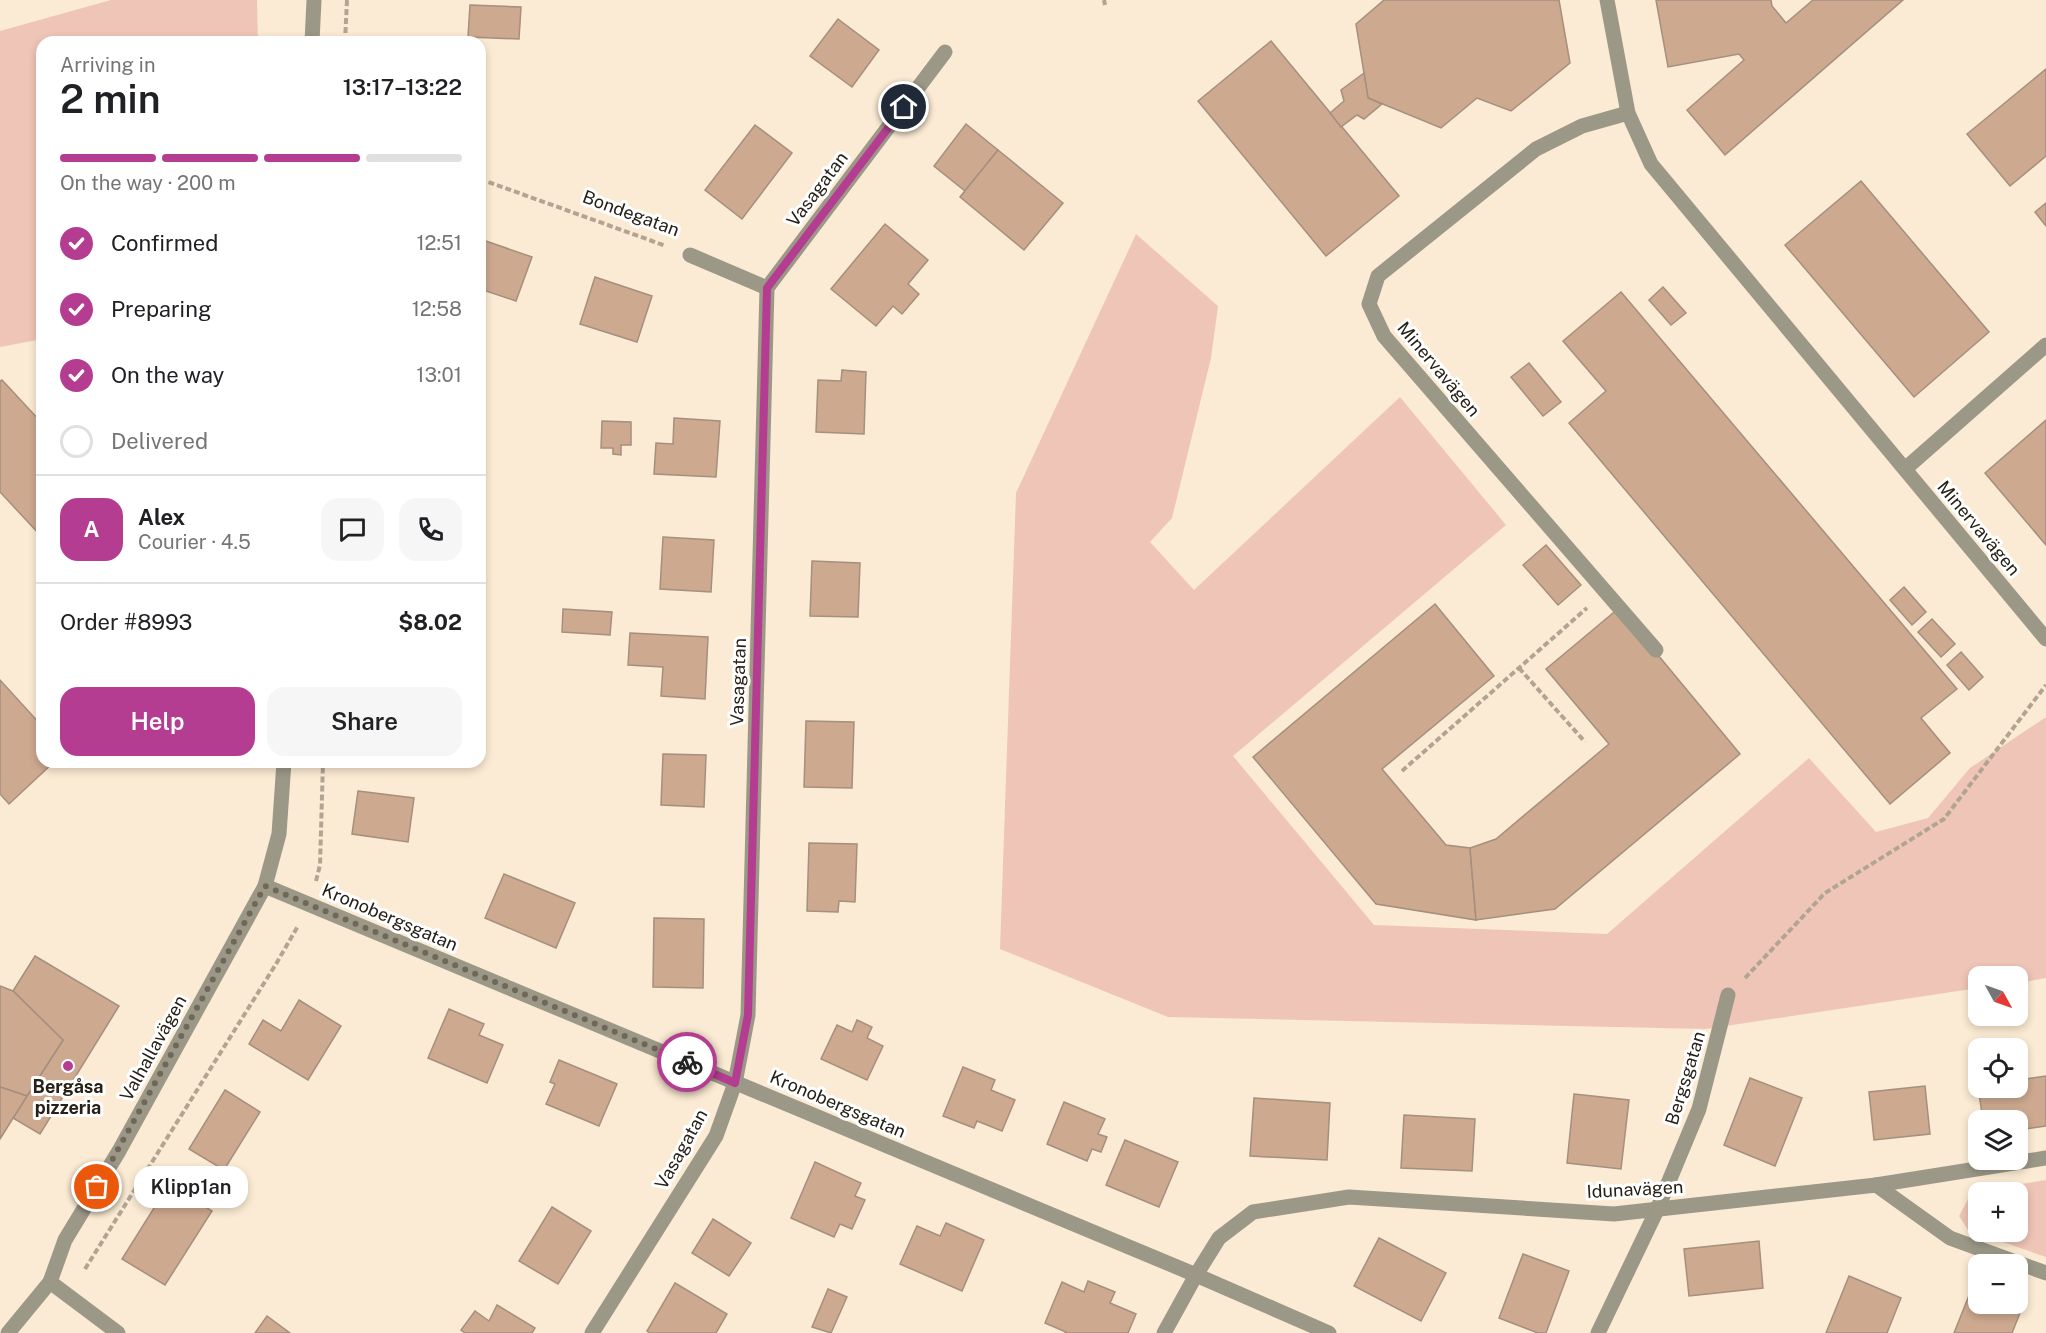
<!DOCTYPE html>
<meta charset="utf-8">
<style>
:root{--surface:#fff;--page:#f6f6f6;--text:#202124;--muted:#757577;--line:#e0e0e0;--accent:#b53d91}
body{margin:0;font-family:"Public Sans",sans-serif;background:var(--page);color:var(--text);height:100vh;display:flex;flex-direction:column;font-size:22px;white-space:nowrap}
*{box-sizing:border-box;margin:0}
p{font-size:20px;color:var(--muted)}
.icon{flex:none;width:33px;height:33px;fill:none;stroke:currentColor;stroke-width:2;stroke-linecap:round;stroke-linejoin:round}
.map{position:relative;flex:1;overflow:hidden}
.side{position:absolute;left:36px;top:36px;width:450px;height:732px;display:flex;flex-direction:column;background:var(--surface);border-radius:18px;box-shadow:0 3px 9px #0003}
.side>*{flex:none}
.needle{width:39px;rotate:130deg}
.tools{position:absolute;left:1968px;top:966px;display:grid;gap:12px}
.tools a{display:grid;place-items:center;width:60px;height:60px;border-radius:12px;background:var(--surface);box-shadow:0 3px 9px #0003;font-size:30px}
.pin{position:absolute;display:grid;place-items:center;width:51px;height:51px;color:#fff;margin:-26px;border:3px solid #fff;border-radius:50%;box-shadow:0 2px 6px #0007}
.courier{position:absolute;display:grid;place-items:center;width:60px;height:60px;margin:-30px;border:4px solid #b53d91;border-radius:50%;background:#fff;color:#222;box-shadow:0 2px 8px #0007}
.bubble{position:absolute;height:42px;border-radius:18px;background:var(--surface);box-shadow:0 3px 9px #0003;font-size:20px;font-weight:600;line-height:42px;text-align:center}
.summary em{font-style:normal;font-weight:600}
.summary div{display:flex;flex-direction:column-reverse}
.summary{display:flex;align-items:center;justify-content:space-between;height:102px;padding:0 24px}
h1{font-size:39px;font-weight:600;line-height:45px}
.bar{display:grid;grid-template-columns:repeat(4,1fr);gap:9px 6px;align-content:center;height:72px;padding:0 24px}
.bar i{height:8px;border-radius:4px;background:var(--line)}
.bar .active{background:var(--accent)}
.bar p{grid-column:span 4}
.line{display:flex;align-items:center;gap:15px;padding:0 24px;border-top:2px solid var(--line)}
.line div{flex:1}
.round{display:grid;place-items:center;flex:none;width:63px;height:63px;border-radius:18px;background:var(--page)}
ol{padding:0 24px;list-style:none}
li{display:flex;align-items:center;gap:18px;height:66px}
li p{margin-inline-start:auto}
li .icon{padding:6px;border-radius:50%;background:var(--accent);color:#fff;stroke-width:4}
li:last-child{color:var(--muted)}
li i{width:33px;height:33px;border:3px solid var(--line);border-radius:50%}
.action{display:flex;gap:12px;margin-top:auto;padding:12px 24px}
.action a{flex:1;height:69px;border-radius:18px;background:var(--accent);color:#fff;font-size:24px;font-weight:600;line-height:69px;text-align:center}
.action a+a{background:var(--page);color:var(--text)}
.map>svg:first-child{display:block}
</style>
<div class="map">
<svg width="2046" height="1333" viewBox="0 0 2046 1333">
<rect width="100%" height="100%" fill="#fbebd4"/>
<!-- green -->
<g fill="#efc5b7" fill-rule="evenodd">
<path d="M111 0H257L258 42H42V339L0 347V31Z"/>
<path d="M1136 234 1218 306 1211 358 1172 518 1150 542 1194 590 1400 397 1506 525 1233 756 1374 925 1607 934 1809 758 1876 832 1928 818 1970 768 2046 717V978L2018 983V976H1978V988L1706 1029 1168 1017 1000 949 1016 493Z"/>
<path d="M2046 1180V1257L1968 1230 1959 1216 1972 1192ZM1978 1192H2018V1232H1978Z"/>
</g>
<!-- building -->
<g fill="#cda98f" stroke="#a58f7f" stroke-width="1.5">
<path d="M1384 0H1559L1570 63 1511 111 1477 98 1441 128 1368 98 1356 24Z"/>
<path d="M1656 0H1771L1772 6 1786 23 1813 0H1903L1725 155 1687 110 1744 60 1739 54 1668 67Z"/>
<path d="M470 5 521 7 519 39 468 37Z"/>
<path d="M838 19 879 50 852 87 810 56Z"/>
<path d="M379 39 425 41V42H379Z"/>
<path d="M1271 41 1399 196 1326 256 1198 101Z"/>
<path d="M2046 69V156L2010 186 1967 134Z"/>
<path d="M1364 73 1368 98 1382 104 1364 119 1357 115 1341 127 1330 113 1344 101 1341 90Z"/>
<path d="M966 124 998 150 965 191 934 166Z"/>
<path d="M755 125 792 153 742 219 705 190Z"/>
<path d="M998 150 1063 203 1024 250 960 197Z"/>
<path d="M1861 181 1989 332 1914 397 1785 245Z"/>
<path d="M2046 203V226L2035 212Z"/>
<path d="M885 224 928 260 908 284 919 294 902 314 893 306 876 326 831 289Z"/>
<path d="M480 239 532 257 516 301 480 289Z"/>
<path d="M595 277 652 296 637 342 580 324Z"/>
<path d="M1663 287 1686 313 1671 325 1649 300Z"/>
<path d="M1621 292 1957 689 1921 718 1950 753 1890 804 1569 423 1606 391 1563 341Z"/>
<path d="M1529 363 1561 402 1543 416 1511 377Z"/>
<path d="M842 370 866 372 864 434 816 432 818 380 841 381Z"/>
<path d="M2 380 42 423V537L0 492V381Z"/>
<path d="M674 418 720 421 716 477 654 474 656 443 673 444Z"/>
<path d="M2046 420V545L1985 473Z"/>
<path d="M602 421 631 422V445H621V455L613 454V448H601Z"/>
<path d="M663 537 714 540 711 592 660 589Z"/>
<path d="M1546 545 1581 585 1558 605 1523 565Z"/>
<path d="M812 561 860 563 858 617 810 616Z"/>
<path d="M1904 587 1926 612 1912 625 1890 600Z"/>
<path d="M1435 604 1494 676 1382 769 1446 845 1470 848 1476 920 1376 904 1253 757Z"/>
<path d="M1619 608 1740 754 1555 909 1476 920 1470 848 1496 839 1609 744 1546 669Z"/>
<path d="M563 609 612 612 610 635 562 632Z"/>
<path d="M1932 619 1955 644 1941 657 1918 632Z"/>
<path d="M630 633 708 637 705 699 661 696 663 667 628 665Z"/>
<path d="M1961 652 1983 677 1969 690 1947 665Z"/>
<path d="M0 680 42 726V762H54L9 804 0 794Z"/>
<path d="M806 721 854 722 852 788 804 787Z"/>
<path d="M663 754 706 755 704 807 661 805Z"/>
<path d="M358 791 414 798 408 842 352 834Z"/>
<path d="M809 843 857 844 855 902 839 901 838 912 807 911Z"/>
<path d="M504 874 575 903 556 948 485 918Z"/>
<path d="M654 918 704 919 703 988 653 987Z"/>
<path d="M35 956 119 1006 40 1134 13 1118 63 1040 13 991Z"/>
<path d="M0 986 13 991 63 1040 27 1096 0 1087Z"/>
<path d="M299 1000 341 1026 308 1080 249 1044 263 1020 281 1031Z"/>
<path d="M449 1009 484 1024 479 1035 503 1045 487 1083 428 1058Z"/>
<path d="M857 1020 872 1027 867 1038 883 1046 867 1080 821 1059 837 1025 852 1032Z"/>
<path d="M559 1060 617 1084 599 1126 546 1104 555 1084 550 1082Z"/>
<path d="M963 1067 995 1080 991 1090 1015 1100 1002 1131 977 1121 974 1128 943 1116Z"/>
<path d="M2046 1076V1126L2018 1130V1120H1983L1978 1087 2018 1088V1080Z"/>
<path d="M1750 1078 1802 1098 1775 1166 1724 1145Z"/>
<path d="M1925 1086 1930 1134 1874 1140 1869 1092Z"/>
<path d="M0 1087 27 1096 0 1139Z"/>
<path d="M225 1090 260 1112 224 1170 189 1149Z"/>
<path d="M1574 1094 1629 1100 1621 1169 1567 1163Z"/>
<path d="M1254 1098 1330 1103 1327 1160 1250 1156Z"/>
<path d="M1064 1102 1105 1119 1098 1134 1107 1137 1101 1152 1092 1149 1087 1161 1047 1144Z"/>
<path d="M1404 1115 1475 1119 1472 1171 1401 1168Z"/>
<path d="M1125 1140 1178 1162 1159 1207 1106 1185Z"/>
<path d="M815 1162 861 1183 855 1196 865 1200 852 1229 840 1224 834 1237 791 1218Z"/>
<path d="M169 1184 212 1211 165 1285 122 1259Z"/>
<path d="M552 1207 591 1231 558 1284 519 1261Z"/>
<path d="M713 1219 751 1243 729 1276 692 1253Z"/>
<path d="M946 1223 984 1240 962 1291 900 1264 917 1226 940 1236Z"/>
<path d="M1379 1238 1446 1273 1421 1321 1354 1286Z"/>
<path d="M1759 1241 1763 1288 1689 1296 1684 1249Z"/>
<path d="M1523 1254 1569 1271 1546 1333H1538L1499 1318Z"/>
<path d="M1849 1276 1901 1298 1887 1333H1826Z"/>
<path d="M1088 1281 1115 1292 1110 1303 1136 1314 1128 1333H1065L1066 1332 1045 1323 1062 1282 1084 1292Z"/>
<path d="M675 1283 727 1314 716 1333H650L647 1331Z"/>
<path d="M828 1289 847 1297 831 1333 812 1327Z"/>
<path d="M1970 1293 1978 1296V1304H1997L2020 1313 2012 1333H1954Z"/>
<path d="M497 1305 535 1328 532 1333H465L461 1330 475 1311 489 1321Z"/>
<path d="M267 1316 290 1333H255Z"/>
</g>
<g fill="none" stroke-linecap="round" stroke-linejoin="round">
<!-- path -->
<g stroke="#b1a492" stroke-width="4" stroke-dasharray="6 3" stroke-linecap="butt">
<path d="M1104 0 1105 5"/>
<path d="M345 42 347 0"/>
<path d="M480 179 666 246"/>
<path d="M1519 668 1585 742"/>
<path d="M1402 771 1587 608"/>
<path d="M316 881 320 865 323 762"/>
<path d="M1745 978 1825 893 1944 819 2046 685"/>
<path d="M85 1269 276 964 298 926"/>
</g>
<!-- minor -->
<g stroke="#9c9887" stroke-width="15">
<path d="M1607 0 1628 113 1651 164 2046 639"/>
<path d="M312 42 314 0"/>
<path d="M1628 113 1582 126 1536 149 1378 276 1369 304 1384 336 1656 650"/>
<path d="M690 255 767 288"/>
<path d="M1905 469 2046 345"/>
<path d="M265 886 1196 1275 1329 1333"/>
<path d="M1876 1185 2046 1158"/>
<path d="M50 1282 118 1333"/>
<path d="M8 1333 50 1282 65 1240 119 1151 265 886 279 834 284 762"/>
<path d="M592 1333 716 1136 735 1083 748 1015 767 288 945 52"/>
<path d="M1164 1333 1196 1275 1219 1238 1253 1212 1349 1197 1614 1214 1876 1185 1950 1238 2046 1273"/>
<path d="M1598 1333 1657 1210 1699 1109 1728 995"/>
</g>
</g>
<g fill="none" stroke-linecap="round" stroke-linejoin="round">
<!-- done -->
<path stroke="#716759" stroke-width="6" stroke-dasharray="0 10.8" d="M97 1187 265 886 687 1062"/>
<!-- route -->
<path stroke="#b53d91" stroke-width="8" d="M687 1062 735 1083 748 1015 767 288 904 107"/>
</g>
<!-- markers -->
<circle fill="#b53d91" stroke="#fff" stroke-width="2" cx="68" cy="1066" r="6"/>
<g text-anchor="middle" dominant-baseline="central" stroke-width="6" stroke-linejoin="round" paint-order="stroke">
<!-- street labels -->
<g font-size="18" fill="#262017" stroke="#fff">
<text transform="translate(817 189) rotate(-53)">Vasagatan</text>
<text transform="translate(631 213) rotate(20)">Bondegatan</text>
<text transform="translate(1439 369) rotate(50)">Minervavägen</text>
<text transform="translate(1979 528) rotate(50)">Minervavägen</text>
<text transform="translate(738 682) rotate(-88)">Vasagatan</text>
<text transform="translate(390 917) rotate(23)">Kronobergsgatan</text>
<text transform="translate(153 1048) rotate(-61)">Valhallavägen</text>
<text transform="translate(1685 1078) rotate(-73)">Bergsgatan</text>
<text transform="translate(838 1104) rotate(23)">Kronobergsgatan</text>
<text transform="translate(681 1149) rotate(-61)">Vasagatan</text>
<text transform="translate(1635 1189) rotate(-3)">Idunavägen</text>
</g>
<!-- poi labels -->
<g font-size="18" font-weight="bold" fill="#262017" stroke="#fff">
<text x="68" y="1086">Bergåsa<tspan x="68" dy="21">pizzeria</tspan></text>
</g>
</g>
</svg>
<div class="tools">
<a><svg class="needle" viewBox="-14 -14 28 28"><path d="M0-13l5 13h-10z" fill="#e53935"/><path d="M0 13l5-13h-10z" fill="#757577"/></svg></a>
<a><svg class="icon" aria-label="locate" viewBox="0 0 24 24"><circle cx="12" cy="12" r="6"/><path d="M12 2v4M12 18v4M2 12h4M18 12h4"/></svg></a>
<a><svg class="icon" aria-label="layers" viewBox="0 0 24 24"><path d="M12 4l9 5-9 5-9-5zM3 14l9 5 9-5"/></svg></a>
<a>+</a>
<a>−</a>
</div>
<div class="pin" style="left:97px;top:1187px;background:#ea580c"><svg class="icon" aria-label="bag" viewBox="0 0 24 24"><path d="M5 8h14l-1 12H6zM9 8a3 3 0 0 1 6 0"/></svg></div>
<div class="pin" style="left:904px;top:107px;background:#1f2937"><svg class="icon" aria-label="home" viewBox="0 0 24 24"><path d="M3 11l9-7 9 7M6 9v11h12V9"/></svg></div>
<div class="courier" style="left:687px;top:1062px"><svg class="icon" aria-label="bike" viewBox="0 0 24 24"><circle cx="6" cy="16" r="4"/><circle cx="18" cy="16" r="4"/><path d="M6 16l4-8h5l3 8M10 8l3 8H6M13 5h3"/></svg></div>
<div class="bubble" style="left:134px;top:1166px;width:114px">Klipp1an</div>
<section class="side">
<div class="summary"><div><h1>2 min</h1><p>Arriving in</p></div><em>13:17–13:22</em></div>
<div class="bar"><i class="active"></i><i class="active"></i><i class="active"></i><i></i><p>On the way · 200 m</p></div>
<ol>
<li><svg class="icon" aria-label="check" viewBox="0 0 24 24"><path d="M5 12l5 5 9-10"/></svg>Confirmed<p>12:51</p></li>
<li><svg class="icon" aria-label="check" viewBox="0 0 24 24"><path d="M5 12l5 5 9-10"/></svg>Preparing<p>12:58</p></li>
<li><svg class="icon" aria-label="check" viewBox="0 0 24 24"><path d="M5 12l5 5 9-10"/></svg>On the way<p>13:01</p></li>
<li><i></i>Delivered</li>
</ol>
<div class="line" style="height:108px"><b class="round" style="background:var(--accent);color:#fff">A</b><div><b>Alex</b><p>Courier · 4.5</p></div><a class="round"><svg class="icon" aria-label="chat" viewBox="0 0 24 24"><path d="M4 5h16v11H9l-5 4z"/></svg></a><a class="round"><svg class="icon" aria-label="phone" viewBox="0 0 24 24"><path d="M5 4h4l2 5-3 2q2 4 5 5l2-3 5 2v4C11 20 4 13 5 4z"/></svg></a></div>
<div class="line" style="height:78px"><div>Order #8993</div><b>$8.02</b></div>
<div class="action"><a>Help</a><a>Share</a></div>
</section>
</div>
